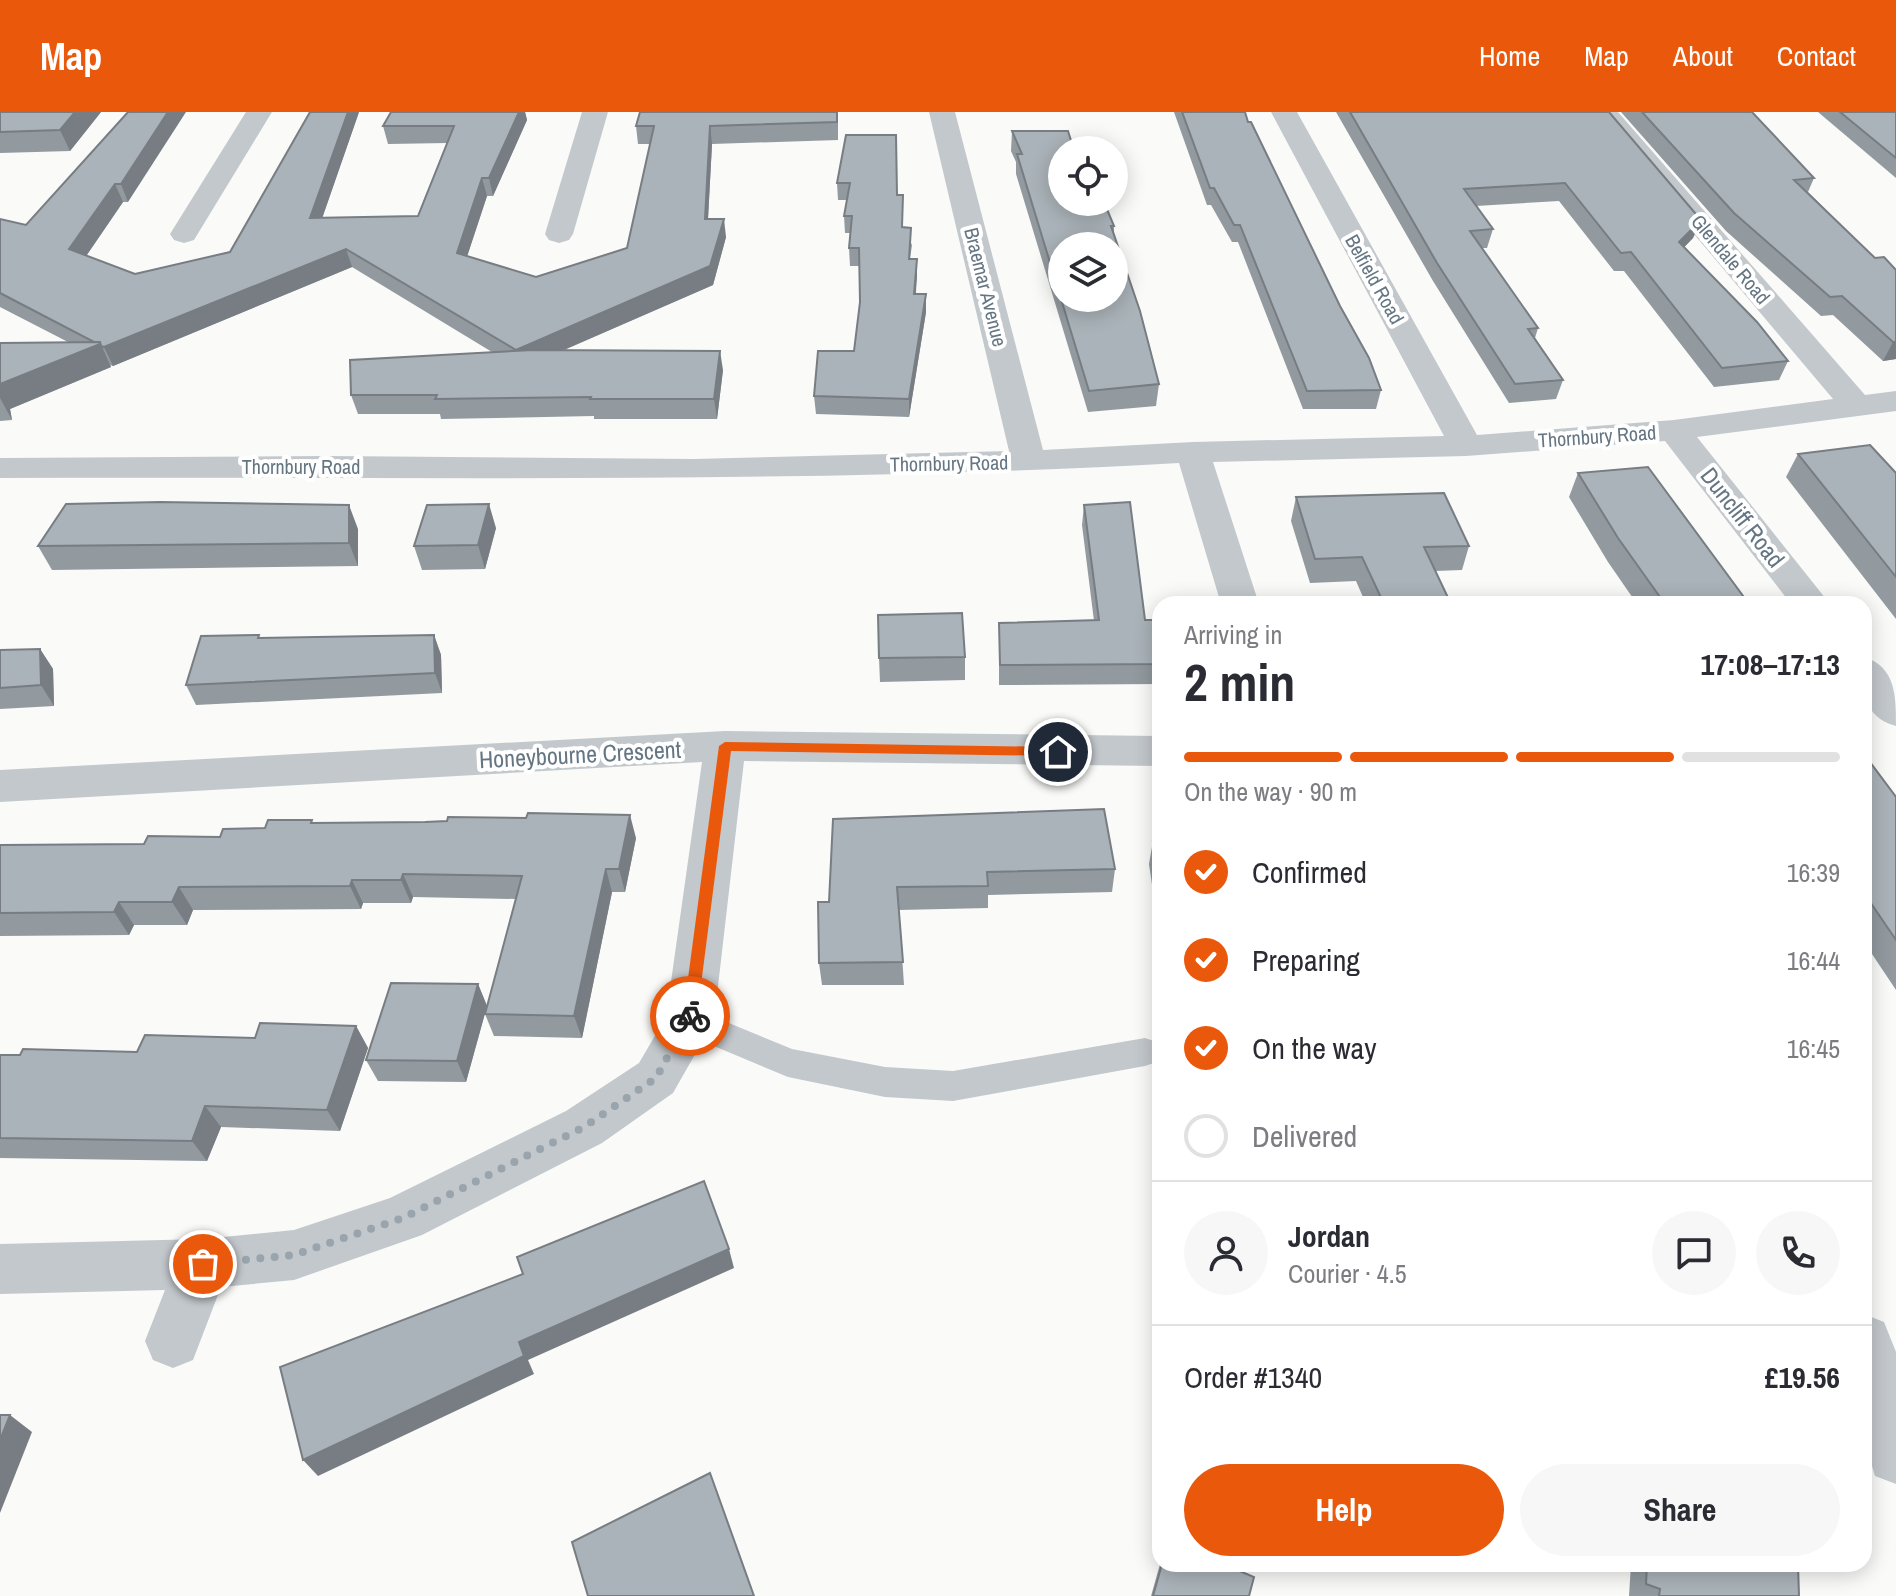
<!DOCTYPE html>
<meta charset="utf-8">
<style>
:root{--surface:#fff;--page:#f7f7f7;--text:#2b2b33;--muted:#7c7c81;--line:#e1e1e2;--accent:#ea580c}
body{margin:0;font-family:"Archivo Narrow",sans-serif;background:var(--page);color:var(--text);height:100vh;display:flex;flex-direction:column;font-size:30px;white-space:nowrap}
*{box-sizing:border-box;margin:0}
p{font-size:26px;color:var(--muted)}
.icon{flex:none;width:44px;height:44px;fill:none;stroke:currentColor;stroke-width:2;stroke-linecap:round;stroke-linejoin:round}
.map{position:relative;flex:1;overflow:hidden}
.side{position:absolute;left:1152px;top:484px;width:720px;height:976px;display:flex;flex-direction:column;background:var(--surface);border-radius:24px;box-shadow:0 4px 20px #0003}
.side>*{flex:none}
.buttons{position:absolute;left:1048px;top:24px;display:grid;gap:16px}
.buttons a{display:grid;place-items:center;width:80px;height:80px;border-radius:50%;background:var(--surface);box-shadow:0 4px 20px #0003;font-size:40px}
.pin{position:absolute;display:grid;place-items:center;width:68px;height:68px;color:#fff;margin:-34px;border:4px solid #fff;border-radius:50%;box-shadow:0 2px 8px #0007}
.courier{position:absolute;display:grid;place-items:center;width:80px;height:80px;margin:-40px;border:6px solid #ea580c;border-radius:50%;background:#fff;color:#222;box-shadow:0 2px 10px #0007}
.overview em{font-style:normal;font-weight:800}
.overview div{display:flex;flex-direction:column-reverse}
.overview{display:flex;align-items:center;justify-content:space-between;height:136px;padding:0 32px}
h1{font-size:52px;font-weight:800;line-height:60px}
.bar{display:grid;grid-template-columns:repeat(4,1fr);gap:12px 8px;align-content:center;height:96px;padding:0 32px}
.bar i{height:10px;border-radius:6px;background:var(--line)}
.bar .on{background:var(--accent)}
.bar p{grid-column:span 4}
.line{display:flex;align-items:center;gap:20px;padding:0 32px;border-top:2px solid var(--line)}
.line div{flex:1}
.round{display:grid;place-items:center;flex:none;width:84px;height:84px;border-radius:42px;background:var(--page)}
ol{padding:0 32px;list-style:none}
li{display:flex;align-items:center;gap:24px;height:88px}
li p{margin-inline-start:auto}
li .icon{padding:8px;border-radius:50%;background:var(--accent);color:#fff;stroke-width:4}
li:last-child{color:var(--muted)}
li i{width:44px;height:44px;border:4px solid var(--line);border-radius:50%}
.button{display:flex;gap:16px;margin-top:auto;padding:16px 32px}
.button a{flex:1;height:92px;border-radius:48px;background:var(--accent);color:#fff;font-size:32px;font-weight:800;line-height:92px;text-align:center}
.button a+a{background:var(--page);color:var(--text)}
header{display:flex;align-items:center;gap:48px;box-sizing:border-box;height:112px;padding:0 40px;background:var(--accent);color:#fff}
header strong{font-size:38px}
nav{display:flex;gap:44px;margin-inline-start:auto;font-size:28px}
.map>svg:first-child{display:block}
</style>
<header>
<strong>Map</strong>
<nav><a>Home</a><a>Map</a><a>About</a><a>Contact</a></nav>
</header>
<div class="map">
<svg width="1896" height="1484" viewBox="0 0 1896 1484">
<rect width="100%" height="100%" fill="#fafaf8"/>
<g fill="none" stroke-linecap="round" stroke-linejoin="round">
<!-- service -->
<path fill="#c3c8cc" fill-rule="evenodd" d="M690 895 792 937 885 955 953 959 1145 926 1157 930 1160 937 1157 950 1145 954 953 989 885 985 788 965 678 919 674 909 678 899Z"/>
<!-- minor -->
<g fill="#c3c8cc" fill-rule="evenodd">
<path d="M246 0H272L194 128 184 131 174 128 170 122Z"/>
<path d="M582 0H608L573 122 569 128 559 131 549 128 545 122Z"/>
<path d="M929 0H955L1043 338 1193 330 1444 324 1271 0H1297L1477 323 1674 308 1833 287 1591 0H1618L1865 283 1896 279V299L1697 325 1830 492H1791L1665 329 1466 344 1213 350 1259 492H1221L1179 351C786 373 393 364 0 366V346L327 344 694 347 1009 339Z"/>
<path d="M1864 545C1896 555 1896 584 1896 614 1860 604 1864 576 1864 545Z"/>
<path d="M725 619 1160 624V654L744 649 714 909 673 981 602 1031 422 1123 294 1168 221 1175 193 1248 173 1256 153 1248 145 1229 165 1178 0 1182V1132L203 1127 294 1118 390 1086 566 999 639 951 666 905 702 650 0 690V658Z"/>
<path d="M1864 1202 1884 1210 1896 1240V1372L1875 1364 1864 1328Z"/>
</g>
</g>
<!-- wall -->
<g fill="#929a9f">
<path d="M0 0H101L70 39 0 41Z"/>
<path d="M128 0V90H123L86 144 135 162 230 140 359 0 322 106 418 104 447 31 388 32 383 14 391 0H525L527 8 493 84H487L467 144 536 165 627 136 650 32H638L636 14 640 0H838V28L712 32 708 107 726 125 713 173 564 238 723 258 717 307H594V304L441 307 440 302H358L351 283 492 240 352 155 113 254 110 253 111 255 10 297 12 308 0 309V231L68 230 0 195V107L26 113Z"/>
<path d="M1174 0H1245L1248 10 1381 278 1376 297H1303L1238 130H1232L1211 93H1207Z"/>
<path d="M1336 0H1609L1701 108 1693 126 1684 135 1788 249 1779 268 1714 275 1624 159H1614L1559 89 1476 94 1493 117 1487 136H1482L1538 216 1535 226 1563 268 1556 287 1509 291 1433 169Z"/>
<path d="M1621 0H1752L1814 66 1808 80 1875 146 1896 158V247L1883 249 1833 203 1821 204 1726 119Z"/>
<path d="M1818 0H1896V66Z"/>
<path d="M1012 19 1062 38 1114 114V122L1159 272 1156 294 1088 300 1016 62V50L1011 39Z"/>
<path d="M846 23 897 83 903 115 912 133 910 147H917L916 182 926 200 909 305 816 302 814 284 854 239 860 190 859 154H850L849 136 850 121H845L844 104 847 88H838L837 71Z"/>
<path d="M1798 342 1896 361V507L1786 365Z"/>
<path d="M1578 361 1749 492H1637L1608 450 1569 385Z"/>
<path d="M1296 385 1469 434 1462 458 1435 459 1451 492H1366L1356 469 1310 471 1291 409Z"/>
<path d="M1084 393 1145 508H1160V572L999 573V511L1094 509 1082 413Z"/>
<path d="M496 416 485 457 422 458 414 434Z"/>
<path d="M358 417V454L52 458 38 434Z"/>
<path d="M434 523 441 543 442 581 196 593 186 573 260 526Z"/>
<path d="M40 537 53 557 54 594 0 597V538Z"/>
<path d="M965 545V568L880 570 879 546Z"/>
<path d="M1864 642 1896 685V878L1864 830Z"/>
<path d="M833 707 1115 757 1112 780 988 783V796L899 798 904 873H822L819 851 829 790Z"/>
<path d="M313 711 636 726 625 780H612L582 926 494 924 485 902 516 787 413 785 411 791H363L361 797 193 798 187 813H134L129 823 0 824V733L144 732 220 725 265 716Z"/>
<path d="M1160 728V806L1157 807 1149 752 1153 729Z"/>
<path d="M478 872 487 894 466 970 378 969 366 948Z"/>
<path d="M356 914 368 936 340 1019 221 1015 207 1049 0 1046V943L137 940Z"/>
<path d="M1160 1452H1223L1249 1484H1151Z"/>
<path d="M1631 1452H1798L1799 1484H1629Z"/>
</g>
<!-- shaded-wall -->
<g fill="#777d82">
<path d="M75 0H101L70 39 60 18Z"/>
<path d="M168 0H186L128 90 121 72Z"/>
<path d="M348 0H359L316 124 310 106Z"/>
<path d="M519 0H525L527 8 493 84 489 66Z"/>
<path d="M710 14 712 32 707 125 705 107Z"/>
<path d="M482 66 487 84 462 160 457 141Z"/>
<path d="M115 72 123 90 78 156 69 137Z"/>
<path d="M724 107 726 125 713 173 520 257 516 238Z"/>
<path d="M1701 108 1693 126 1672 148 1679 130Z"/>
<path d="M346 137 352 155 113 254 104 235Z"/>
<path d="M917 147V165L914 200V182Z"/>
<path d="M926 182V200L909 305V287Z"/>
<path d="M100 230 111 255 10 297 12 308 0 286V272Z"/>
<path d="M1893 230H1896V247L1883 249Z"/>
<path d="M720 239 723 258 717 307 714 287Z"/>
<path d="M489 392 496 416 485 457 478 433Z"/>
<path d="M349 393 358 417V454L349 431Z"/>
<path d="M434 523 441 543 442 581 435 561Z"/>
<path d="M40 537 53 557 54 594 41 573Z"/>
<path d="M630 703 636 726 625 780 619 757Z"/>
<path d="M606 757 612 780 582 926 574 904Z"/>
<path d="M403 762 413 785 411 791 401 768Z"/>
<path d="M352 768 363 791 361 797 350 774Z"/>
<path d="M179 775 193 798 187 813 172 790Z"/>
<path d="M119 790 134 813 129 823 114 800Z"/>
<path d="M478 872 487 894 466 970 457 949Z"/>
<path d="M356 914 368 936 340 1019 327 998Z"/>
<path d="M205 994 221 1015 207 1049 192 1029Z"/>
<path d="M729 1137 734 1156 528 1248 534 1262 318 1364 303 1348 519 1230Z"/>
<path d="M10 1303 32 1320 0 1401V1328Z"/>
</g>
<!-- building -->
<g fill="#aab3b9" stroke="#777d82" stroke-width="2" fill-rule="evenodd">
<path d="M0 0H75L60 18 0 20Z"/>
<path d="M128 0H168L121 72H115L69 137 135 162 230 140 310 0H348L310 106 418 104 454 14H383L391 0H519L489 66H482L457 141 536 165 627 136 654 14H636L640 0H837V10L710 14 705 107H724L710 154 516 238 346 137 104 235 101 234 100 230H94L0 181V107L26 113Z"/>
<path d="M1182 0H1245L1248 10H1251L1340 194 1369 246 1381 278 1307 279 1240 113H1234L1214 76H1210Z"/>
<path d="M1350 0H1609L1701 108 1679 130 1757 210 1788 249 1722 256 1631 140 1621 141 1565 71 1464 77 1493 117 1470 119 1538 216 1528 217 1563 268 1515 272 1437 151Z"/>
<path d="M1642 0H1752L1814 66 1794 68 1875 146 1884 145 1896 158V230H1893L1842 184 1830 185 1734 101Z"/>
<path d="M1840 0H1896V46Z"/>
<path d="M1012 19H1068L1074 38H1062V90H1104L1114 114H1111L1140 199 1159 272 1089 279 1017 42H1022ZM1062 134H1114V186H1062Z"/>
<path d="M846 23H896L897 83H903L902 115 911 116 909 147H917L914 182H926L909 287 814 284 818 239H854L860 190 859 136H849L852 104H844L850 71H837Z"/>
<path d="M100 230V232L0 272V231Z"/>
<path d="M533 238 720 239 714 287H590L591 285 435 287 437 283H351L350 248Z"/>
<path d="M1870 333 1896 361V465L1798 342Z"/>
<path d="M1648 355 1749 492H1665L1618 426 1578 361Z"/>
<path d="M1444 381 1469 434 1424 435 1451 492H1384L1362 445 1315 447 1296 385Z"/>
<path d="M160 390 349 393V431L38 434 66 392Z"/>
<path d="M1130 390 1145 508H1160V552L1000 553 999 511 1099 508 1084 393Z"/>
<path d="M489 392 478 433 414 434 427 393Z"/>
<path d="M962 501 965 545 879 546 878 503Z"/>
<path d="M259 523 258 526 434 523 435 561 186 573 201 524Z"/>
<path d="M40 537 41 573 0 576V538Z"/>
<path d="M1864 642 1896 685V828L1864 781Z"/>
<path d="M1104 697 1115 757 987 760 988 774 897 775 903 850 819 851 818 790H829L833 707Z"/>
<path d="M528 701 630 703 619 757H606L574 904 485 902 522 764 403 762 401 768H352L350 774 179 775 172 790H119L114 800 0 801V733L144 732 148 724 220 725 223 717 265 716 268 708H312L311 711 425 710 447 709 448 705 526 706Z"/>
<path d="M1160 728V779L1153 729Z"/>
<path d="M391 871 478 872 457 949 366 948Z"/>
<path d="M260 911 356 914 327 998 205 994 192 1029 0 1026V943H20L23 937 137 940 145 923 255 926Z"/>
<path d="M704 1069 729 1137 519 1230 524 1244 303 1348 280 1255 523 1162 517 1145Z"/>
<path d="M0 1303H10L0 1328Z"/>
<path d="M710 1361 754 1484H588L572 1430Z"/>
<path d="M1162 1452H1223L1254 1465 1249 1484H1153Z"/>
<path d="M1647 1452H1798L1799 1484H1659L1660 1477 1646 1472Z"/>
</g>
<!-- route -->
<path fill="#ea580c" d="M725 630 1058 635 1064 640 1058 644 731 639 697 904 690 910 683 904 719 634Z"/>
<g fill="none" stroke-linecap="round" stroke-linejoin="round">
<!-- done -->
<path stroke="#99a4ac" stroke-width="8" stroke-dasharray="0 14.4" d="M203 1152 294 1143 403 1106 584 1015 656 966 690 904"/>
</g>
<g text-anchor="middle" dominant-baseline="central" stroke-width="8" stroke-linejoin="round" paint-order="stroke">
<!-- far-street labels -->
<g font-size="20" fill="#657683" stroke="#fff">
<text transform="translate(1731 147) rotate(50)">Glendale Road</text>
<text transform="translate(1375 167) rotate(61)">Belfield Road</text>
<text transform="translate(986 175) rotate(76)">Braemar Avenue</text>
<text transform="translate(1597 324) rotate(-4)">Thornbury Road</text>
<text transform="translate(949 351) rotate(-1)">Thornbury Road</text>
<text x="301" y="354">Thornbury Road</text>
</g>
<!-- street labels -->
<g font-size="24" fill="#657683" stroke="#fff">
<text transform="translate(1743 405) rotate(52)">Duncliff Road</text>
<text transform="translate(580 642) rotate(-3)">Honeybourne Crescent</text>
</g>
</g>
</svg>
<div class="buttons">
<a><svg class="icon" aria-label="locate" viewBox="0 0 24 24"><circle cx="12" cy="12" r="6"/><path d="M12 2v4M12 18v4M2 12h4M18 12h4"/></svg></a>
<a><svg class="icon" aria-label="layers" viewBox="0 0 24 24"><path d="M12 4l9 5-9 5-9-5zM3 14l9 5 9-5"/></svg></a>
</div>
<div class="pin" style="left:203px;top:1152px;background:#ea580c"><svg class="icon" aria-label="bag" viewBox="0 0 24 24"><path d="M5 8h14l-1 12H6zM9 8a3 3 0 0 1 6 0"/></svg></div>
<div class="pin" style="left:1058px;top:640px;background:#1f2937"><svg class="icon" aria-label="home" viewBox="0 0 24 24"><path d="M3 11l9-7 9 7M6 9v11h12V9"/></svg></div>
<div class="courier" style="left:690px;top:904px"><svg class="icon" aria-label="bike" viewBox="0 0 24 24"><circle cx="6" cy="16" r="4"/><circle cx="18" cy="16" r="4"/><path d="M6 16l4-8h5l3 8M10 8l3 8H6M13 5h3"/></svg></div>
<section class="side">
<div class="overview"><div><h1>2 min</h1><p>Arriving in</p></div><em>17:08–17:13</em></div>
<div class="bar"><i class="on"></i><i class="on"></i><i class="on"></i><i></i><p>On the way · 90 m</p></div>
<ol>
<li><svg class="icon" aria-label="check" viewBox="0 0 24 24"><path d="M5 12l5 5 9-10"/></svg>Confirmed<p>16:39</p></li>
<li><svg class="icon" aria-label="check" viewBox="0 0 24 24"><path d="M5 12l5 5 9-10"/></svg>Preparing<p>16:44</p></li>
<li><svg class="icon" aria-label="check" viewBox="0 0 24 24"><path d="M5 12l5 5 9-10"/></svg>On the way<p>16:45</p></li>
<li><i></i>Delivered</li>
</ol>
<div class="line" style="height:144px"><a class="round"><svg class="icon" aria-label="person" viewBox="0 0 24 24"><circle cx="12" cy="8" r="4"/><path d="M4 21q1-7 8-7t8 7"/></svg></a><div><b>Jordan</b><p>Courier · 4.5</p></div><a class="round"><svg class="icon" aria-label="chat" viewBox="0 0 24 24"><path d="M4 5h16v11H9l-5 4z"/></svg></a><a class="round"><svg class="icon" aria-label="phone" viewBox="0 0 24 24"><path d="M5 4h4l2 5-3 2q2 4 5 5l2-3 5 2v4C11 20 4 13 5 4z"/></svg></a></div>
<div class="line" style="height:104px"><div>Order #1340</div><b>£19.56</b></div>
<div class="button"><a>Help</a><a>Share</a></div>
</section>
</div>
